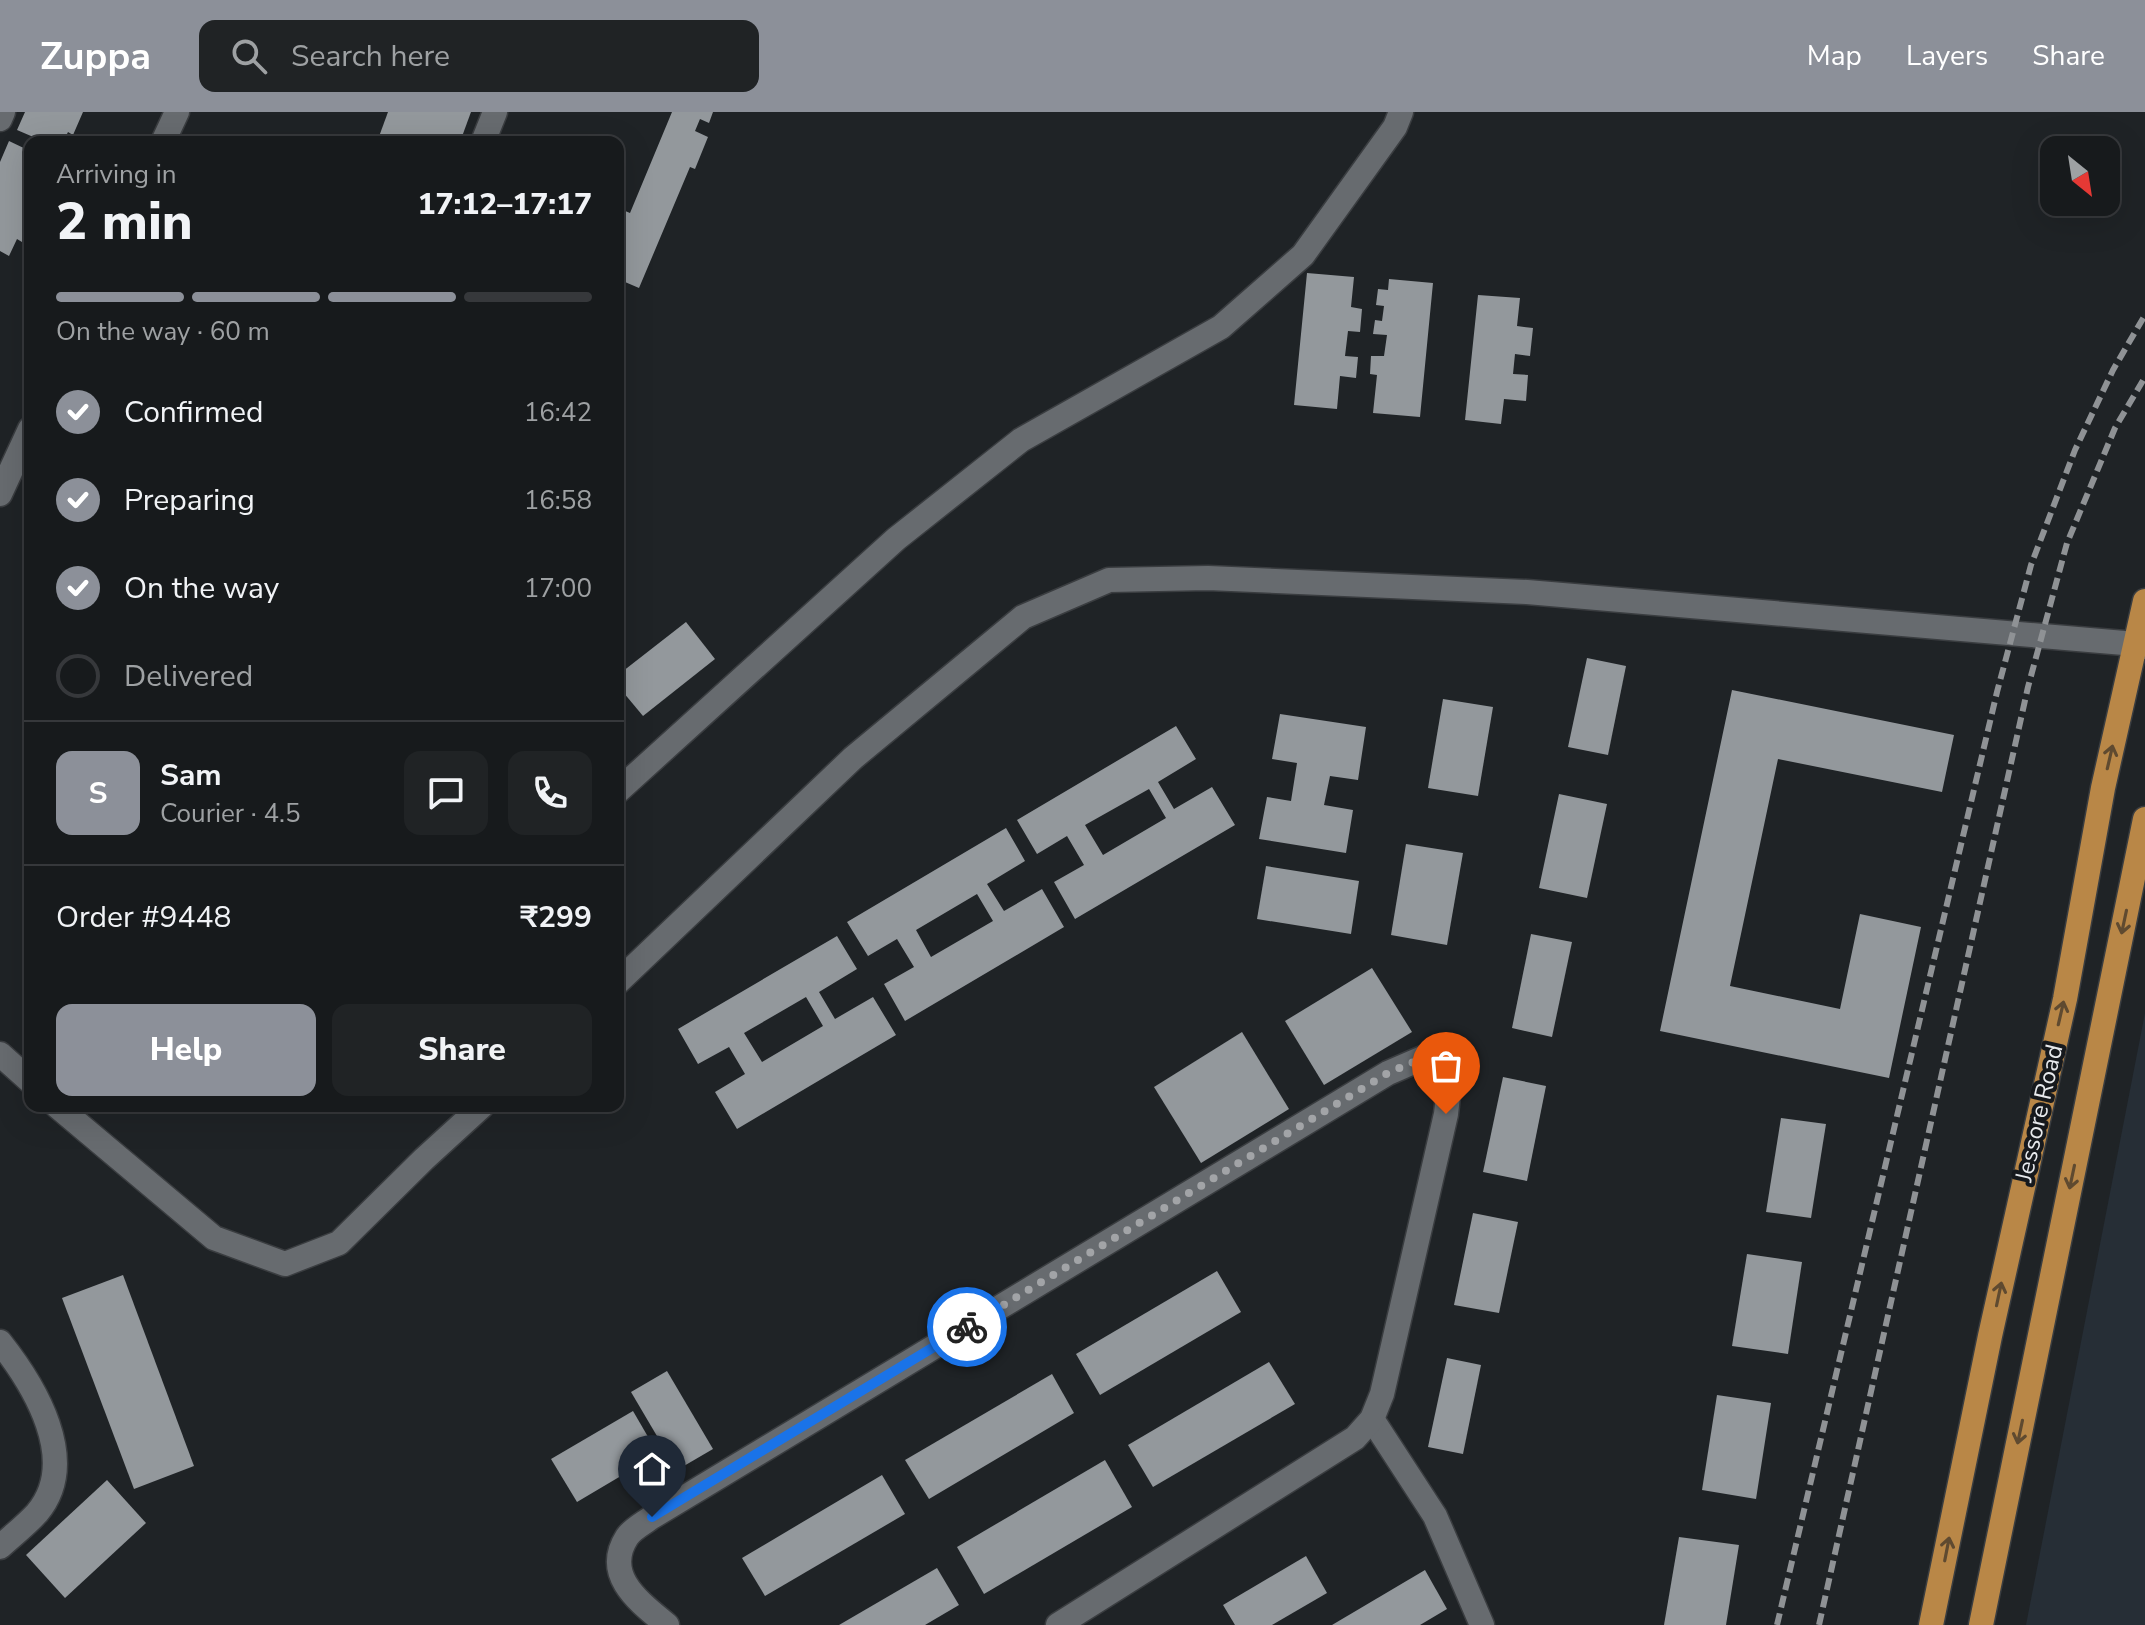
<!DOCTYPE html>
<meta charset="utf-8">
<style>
:root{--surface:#171a1c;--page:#202325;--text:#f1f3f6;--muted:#9ea1a3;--line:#36383b;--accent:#8c9099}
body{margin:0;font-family:"Nunito Sans",sans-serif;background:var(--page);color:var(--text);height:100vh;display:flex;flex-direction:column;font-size:30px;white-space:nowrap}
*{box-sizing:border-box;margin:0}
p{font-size:26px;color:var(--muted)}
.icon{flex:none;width:44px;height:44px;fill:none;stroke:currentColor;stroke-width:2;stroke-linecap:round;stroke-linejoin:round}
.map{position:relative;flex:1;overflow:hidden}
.side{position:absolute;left:24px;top:24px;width:600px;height:976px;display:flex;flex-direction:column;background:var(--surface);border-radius:16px;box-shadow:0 8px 32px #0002,0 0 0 2px var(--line)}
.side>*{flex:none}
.needle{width:52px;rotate:150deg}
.buttons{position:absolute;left:2040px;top:24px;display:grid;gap:16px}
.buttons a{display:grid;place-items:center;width:80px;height:80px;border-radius:16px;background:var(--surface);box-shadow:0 8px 32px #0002,0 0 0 2px var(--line);font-size:40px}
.pin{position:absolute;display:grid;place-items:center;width:68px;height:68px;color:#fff;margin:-82px -34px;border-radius:50% 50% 50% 0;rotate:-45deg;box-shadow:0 0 8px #0007}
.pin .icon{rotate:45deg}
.courier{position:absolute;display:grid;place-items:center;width:80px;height:80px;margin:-40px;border:6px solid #1a73e8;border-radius:50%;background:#fff;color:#222;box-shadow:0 2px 10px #0007}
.headline em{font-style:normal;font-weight:800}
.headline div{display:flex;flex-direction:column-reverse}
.headline{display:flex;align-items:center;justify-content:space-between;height:136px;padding:0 32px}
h1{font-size:52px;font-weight:800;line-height:60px}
.bar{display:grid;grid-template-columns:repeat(4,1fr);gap:12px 8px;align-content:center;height:96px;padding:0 32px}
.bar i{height:10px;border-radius:6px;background:var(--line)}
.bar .current{background:var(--accent)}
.bar p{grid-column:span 4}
.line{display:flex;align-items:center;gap:20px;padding:0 32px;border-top:2px solid var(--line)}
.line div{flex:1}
.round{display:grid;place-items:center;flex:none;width:84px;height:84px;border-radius:16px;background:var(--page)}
ol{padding:0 32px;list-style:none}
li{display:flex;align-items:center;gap:24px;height:88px}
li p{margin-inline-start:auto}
li .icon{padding:8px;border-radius:50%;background:var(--accent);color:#fff;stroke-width:4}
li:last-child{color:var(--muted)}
li i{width:44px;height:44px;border:4px solid var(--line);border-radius:50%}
.button{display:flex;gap:16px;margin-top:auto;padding:16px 32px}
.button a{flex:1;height:92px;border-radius:16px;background:var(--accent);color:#fff;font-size:32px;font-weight:800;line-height:92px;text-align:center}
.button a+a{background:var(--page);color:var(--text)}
header{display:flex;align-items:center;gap:48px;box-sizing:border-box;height:112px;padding:0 40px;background:var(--accent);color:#fff}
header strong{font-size:38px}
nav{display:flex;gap:44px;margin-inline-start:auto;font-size:28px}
.search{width:560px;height:72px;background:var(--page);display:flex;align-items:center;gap:20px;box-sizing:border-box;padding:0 28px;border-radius:16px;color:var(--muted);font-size:30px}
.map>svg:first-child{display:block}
</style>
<header>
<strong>Zuppa</strong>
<div class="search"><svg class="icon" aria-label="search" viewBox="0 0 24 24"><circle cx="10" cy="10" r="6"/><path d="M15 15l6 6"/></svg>Search here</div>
<nav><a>Map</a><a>Layers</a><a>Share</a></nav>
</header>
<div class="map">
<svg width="2145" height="1513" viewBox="0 0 2145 1513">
<rect width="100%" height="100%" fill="#1f2326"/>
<!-- built -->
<path fill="#262e36" d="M2145 901V1513H2026Z"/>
<!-- building -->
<g fill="#93989c" fill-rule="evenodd">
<path d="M25 0H83L73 23 68 20 63 30H45L17 18Z"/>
<path d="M388 0H471L460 30H377Z"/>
<path d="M672 0H713L709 11 700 7 695 19 708 25 695 57 690 55 639 176 618 167V96L630 101Z"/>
<path d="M9 29 30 39V112L22 130 17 127 9 144 0 139V50Z"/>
<path d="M1307 161 1354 165 1351 195 1362 197 1360 220 1348 219 1345 244 1358 245 1356 266 1340 264 1337 297 1294 293Z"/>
<path d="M1389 167 1433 171 1420 305 1373 301 1377 263 1370 262 1371 244H1384L1387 223 1373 222 1375 208 1382 209 1384 194 1376 193 1378 177 1388 178Z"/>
<path d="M1478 183 1520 186 1517 214 1533 216 1530 244 1515 242 1513 262 1528 263 1526 289 1504 287 1501 312 1465 308Z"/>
<path d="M686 510 715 547 643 604 618 574V563Z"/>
<path d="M1587 546 1626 554 1608 643 1568 635Z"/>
<path d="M1732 578 1954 623 1942 680 1778 647 1730 874 1840 897 1860 802 1921 815 1889 966 1660 919Z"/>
<path d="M1443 587 1493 595 1478 684 1428 676Z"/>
<path d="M1280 602 1366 615 1358 668 1330 664 1324 693 1353 698 1346 741 1259 727 1267 685 1291 689 1297 651 1272 647Z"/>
<path d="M1176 614 1196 647 1158 670 1174 697 1212 675 1235 713 1075 807 1054 770 1084 753 1067 724 1037 742 1017 708ZM1149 677 1166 706 1103 743 1085 713Z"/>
<path d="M1559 682 1607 692 1587 786 1539 776Z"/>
<path d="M1006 716 1025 749 987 772 1004 799 1042 777 1064 815 905 909 884 872 914 855 897 827 868 844 847 810ZM977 782 993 809 931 845 916 818Z"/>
<path d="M1406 732 1463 741 1447 833 1391 823Z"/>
<path d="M1266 754 1359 769 1351 822 1257 807Z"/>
<path d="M1531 822 1572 830 1552 925 1512 916Z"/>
<path d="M837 824 857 857 819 880 835 907 873 885 896 923 737 1017 715 980 745 962 729 935 698 952 678 917ZM806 885 823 914 762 950 744 921Z"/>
<path d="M1372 856 1412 920 1324 973 1285 909Z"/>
<path d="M1242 920 1289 997 1201 1051 1154 975Z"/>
<path d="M1503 965 1546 974 1527 1069 1483 1060Z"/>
<path d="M1781 1006 1826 1012 1811 1106 1766 1100Z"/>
<path d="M1473 1101 1518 1110 1499 1201 1454 1193Z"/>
<path d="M1747 1142 1802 1150 1788 1242 1732 1234Z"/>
<path d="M1217 1159 1241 1200 1100 1283 1076 1242Z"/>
<path d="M123 1163 194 1354 134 1377 62 1186Z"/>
<path d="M1447 1246 1481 1253 1463 1342 1428 1335Z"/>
<path d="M1269 1250 1295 1292 1153 1375 1128 1333Z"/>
<path d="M667 1259 713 1337 677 1358 631 1280Z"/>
<path d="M1052 1262 1074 1301 929 1387 905 1348Z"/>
<path d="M1717 1283 1771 1291 1756 1387 1702 1378Z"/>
<path d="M633 1299 658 1342 577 1390 551 1347Z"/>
<path d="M1105 1348 1132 1395 984 1482 957 1435Z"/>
<path d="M882 1363 905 1402 765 1484 742 1446Z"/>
<path d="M107 1368 146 1411 65 1486 26 1443Z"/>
<path d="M1679 1425 1739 1433 1726 1513H1664Z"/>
<path d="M1306 1444 1327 1481 1272 1513H1235L1223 1493Z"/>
<path d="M937 1456 959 1493 925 1513H839Z"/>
<path d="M1425 1458 1447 1497 1420 1513H1332Z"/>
</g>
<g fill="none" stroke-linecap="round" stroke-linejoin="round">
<defs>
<g id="minor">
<path d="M0 7 3 0"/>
<path d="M163 30 177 0"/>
<path d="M483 30 495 0"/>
<path d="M0 382 30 317"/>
<path d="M618 679 896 427 1021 328 1221 215 1303 143 1395 15 1401 0"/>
<path d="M618 870 853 646 1023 505 1109 468 1208 466 1527 480 2136 532 2145 535"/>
<path d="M0 942 30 969"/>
<path d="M57 994 214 1126 285 1152 339 1131 424 1047 482 994"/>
<path d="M0 1230C34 1273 81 1349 37 1401 26 1413 12 1424 0 1435"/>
<path d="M1372 1307 1435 1404 1482 1513"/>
<path d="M667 1513C641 1491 602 1464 627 1425 632 1417 644 1411 652 1405L1388 961 1425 945C1454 960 1449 973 1446 1002L1382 1282 1372 1307 1355 1326 1058 1513"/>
</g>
<g id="major">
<path d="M1931 1513 1990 1224 2065 887 2103 676 2145 489"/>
<path d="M1981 1513 2145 707"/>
</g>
</defs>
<!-- minor casing -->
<use href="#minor" stroke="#3a3d40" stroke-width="27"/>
<!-- major casing -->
<use href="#major" stroke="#3a3d40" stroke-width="27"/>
<!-- minor -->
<use href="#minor" stroke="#676b6f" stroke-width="24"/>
<!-- major -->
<use href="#major" stroke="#b98747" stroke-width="24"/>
<!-- rail -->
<g stroke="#8f9295" stroke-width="6" stroke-dasharray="12 6" stroke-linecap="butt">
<path d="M1777 1513 1997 580 2031 453 2075 338 2113 258 2145 203"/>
<path d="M1819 1513 2028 575 2067 431 2115 316 2145 265"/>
</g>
</g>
<!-- one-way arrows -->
<defs><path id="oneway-shaft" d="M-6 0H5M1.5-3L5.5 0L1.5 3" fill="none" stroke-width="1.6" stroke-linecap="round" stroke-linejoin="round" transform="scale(2)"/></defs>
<g stroke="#5f4a30">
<use href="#oneway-shaft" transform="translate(2110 645) rotate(-77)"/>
<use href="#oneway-shaft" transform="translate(2124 810) rotate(102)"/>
<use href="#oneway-shaft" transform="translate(2061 901) rotate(-77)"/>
<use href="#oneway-shaft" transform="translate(2072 1065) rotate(102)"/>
<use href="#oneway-shaft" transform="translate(1999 1182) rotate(-78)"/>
<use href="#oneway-shaft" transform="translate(2020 1320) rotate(102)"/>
<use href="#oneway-shaft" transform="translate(1947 1437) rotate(-79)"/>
</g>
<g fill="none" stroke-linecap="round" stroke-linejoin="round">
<!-- done -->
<path stroke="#a2a4a7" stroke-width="8" stroke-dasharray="0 14.4" d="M967 1215 1388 961 1425 945C1454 960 1448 973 1446 1002"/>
<!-- route -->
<path stroke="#1a73e8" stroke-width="10" d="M652 1405 967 1215"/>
</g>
<g text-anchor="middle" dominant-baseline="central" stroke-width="8" stroke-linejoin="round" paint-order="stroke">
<!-- street labels -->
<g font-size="24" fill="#e8eaed" stroke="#16191d">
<text transform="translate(2039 1001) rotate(-77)">Jessore Road</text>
</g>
</g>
</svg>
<div class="buttons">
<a><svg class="needle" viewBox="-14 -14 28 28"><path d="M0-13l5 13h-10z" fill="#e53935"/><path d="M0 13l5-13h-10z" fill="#9ea1a3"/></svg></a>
</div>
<div class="pin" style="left:1446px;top:1002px;background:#ea580c"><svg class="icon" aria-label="bag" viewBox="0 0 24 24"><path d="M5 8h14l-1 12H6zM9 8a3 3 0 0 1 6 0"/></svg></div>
<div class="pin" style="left:652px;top:1405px;background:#1f2937"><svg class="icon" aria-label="home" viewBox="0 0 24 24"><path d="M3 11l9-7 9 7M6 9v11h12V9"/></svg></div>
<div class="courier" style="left:967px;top:1215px"><svg class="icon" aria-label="bike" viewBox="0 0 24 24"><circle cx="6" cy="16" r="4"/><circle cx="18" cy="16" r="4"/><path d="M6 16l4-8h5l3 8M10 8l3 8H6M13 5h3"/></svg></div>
<section class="side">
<div class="headline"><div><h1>2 min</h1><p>Arriving in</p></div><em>17:12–17:17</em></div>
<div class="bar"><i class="current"></i><i class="current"></i><i class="current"></i><i></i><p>On the way · 60 m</p></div>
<ol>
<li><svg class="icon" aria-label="check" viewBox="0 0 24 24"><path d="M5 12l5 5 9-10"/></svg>Confirmed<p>16:42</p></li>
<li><svg class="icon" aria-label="check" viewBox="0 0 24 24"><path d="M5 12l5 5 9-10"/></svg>Preparing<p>16:58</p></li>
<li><svg class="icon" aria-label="check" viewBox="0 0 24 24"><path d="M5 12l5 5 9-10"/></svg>On the way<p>17:00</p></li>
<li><i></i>Delivered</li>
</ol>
<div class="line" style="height:144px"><b class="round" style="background:var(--accent);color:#fff">S</b><div><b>Sam</b><p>Courier · 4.5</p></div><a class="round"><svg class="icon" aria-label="chat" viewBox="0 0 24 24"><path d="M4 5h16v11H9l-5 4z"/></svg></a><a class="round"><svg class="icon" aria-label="phone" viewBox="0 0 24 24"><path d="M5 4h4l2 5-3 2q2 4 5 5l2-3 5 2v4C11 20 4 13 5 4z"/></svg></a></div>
<div class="line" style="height:104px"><div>Order #9448</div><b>₹299</b></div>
<div class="button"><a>Help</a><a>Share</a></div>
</section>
</div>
